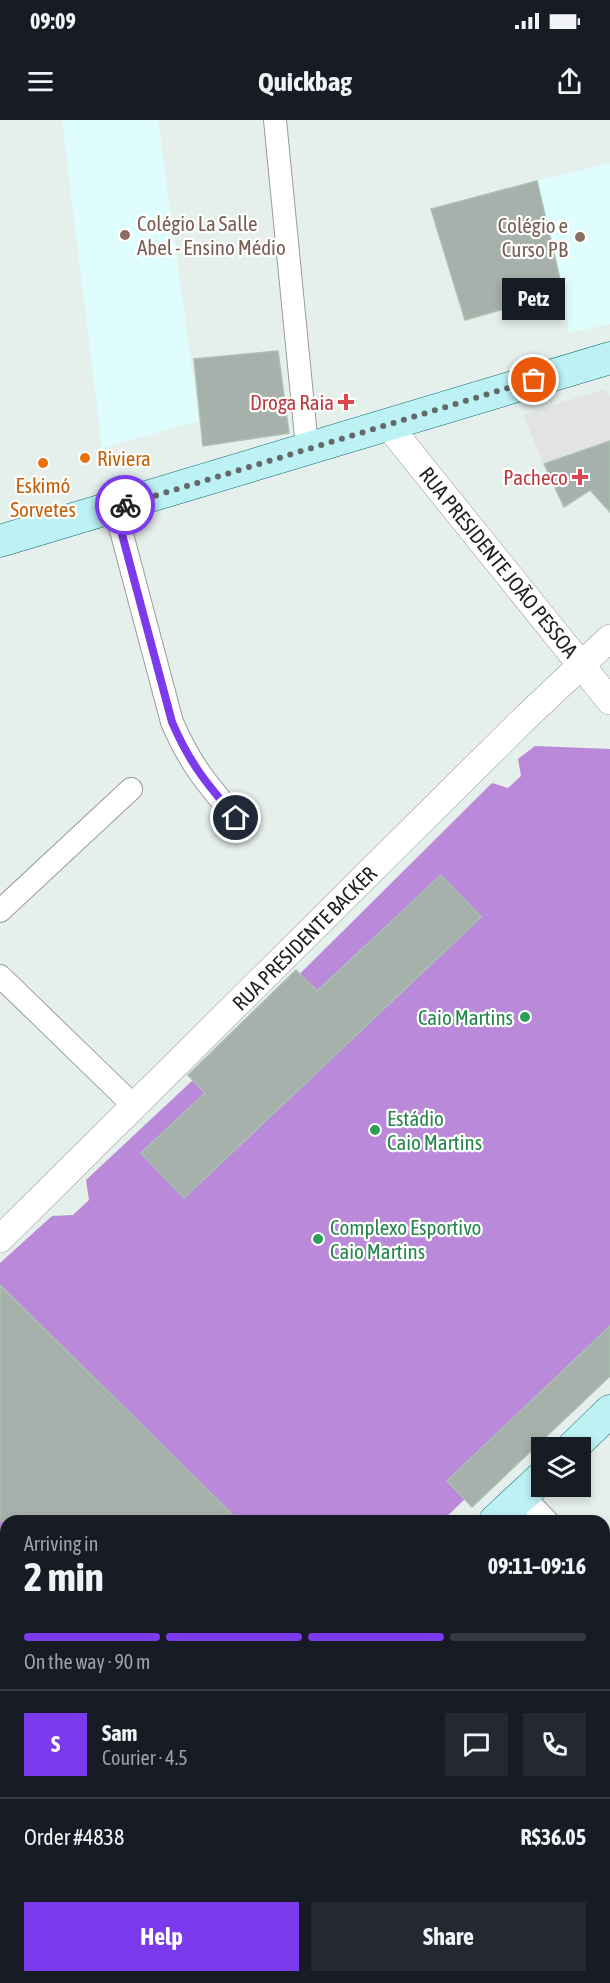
<!DOCTYPE html>
<meta charset="utf-8">
<style>
:root{--surface:#171b24;--page:#242831;--text:#f1f3f6;--muted:#9ea1a6;--line:#363941;--accent:#7c3aed}
body{margin:0;font-family:"Asap Condensed",sans-serif;background:var(--page);color:var(--text);height:100vh;display:flex;flex-direction:column;font-size:22px;white-space:nowrap}
*{box-sizing:border-box;margin:0}
p{font-size:20px;color:var(--muted)}
.icon{flex:none;width:33px;height:33px;fill:none;stroke:currentColor;stroke-width:2;stroke-linecap:round;stroke-linejoin:round}
.map{position:relative;flex:1;overflow:hidden}
.panel{position:absolute;left:0px;top:1395px;width:610px;height:468px;display:flex;flex-direction:column;background:var(--surface);border-radius:18px 18px 0 0;box-shadow:0 3px 9px #0003}
.panel>*{flex:none}
.fabs{position:absolute;left:531px;top:1317px;display:grid;gap:12px}
.fabs a{display:grid;place-items:center;width:60px;height:60px;border-radius:0px;background:var(--surface);box-shadow:0 3px 9px #0003;font-size:30px}
.pin{position:absolute;display:grid;place-items:center;width:51px;height:51px;color:#fff;margin:-26px;border:3px solid #fff;border-radius:50%;box-shadow:0 2px 6px #0007}
.courier{position:absolute;display:grid;place-items:center;width:60px;height:60px;margin:-30px;border:4px solid #7c3aed;border-radius:50%;background:#fff;color:#222;box-shadow:0 2px 8px #0007}
.bubble{position:absolute;height:42px;border-radius:0px;background:var(--surface);box-shadow:0 3px 9px #0003;font-size:20px;font-weight:700;line-height:42px;text-align:center}
.overview em{font-style:normal;font-weight:700}
.overview div{display:flex;flex-direction:column-reverse}
.overview{display:flex;align-items:center;justify-content:space-between;height:102px;padding:0 24px}
h1{font-size:39px;font-weight:700;line-height:45px}
.bar{display:grid;grid-template-columns:repeat(4,1fr);gap:9px 6px;align-content:center;height:72px;padding:0 24px}
.bar i{height:8px;border-radius:4px;background:var(--line)}
.bar .active{background:var(--accent)}
.bar p{grid-column:span 4}
.line{display:flex;align-items:center;gap:15px;padding:0 24px;border-top:2px solid var(--line)}
.line div{flex:1}
.round{display:grid;place-items:center;flex:none;width:63px;height:63px;border-radius:0px;background:var(--page)}
.button{display:flex;gap:12px;margin-top:auto;padding:12px 24px}
.button a{flex:1;height:69px;border-radius:0px;background:var(--accent);color:#fff;font-size:24px;font-weight:700;line-height:69px;text-align:center}
.button a+a{background:var(--page);color:var(--text)}
.status{display:flex;justify-content:space-between;align-items:center;height:42px;padding:0 30px;background:var(--surface);direction:ltr}
.status svg{height:16px;fill:currentColor}
header{display:flex;justify-content:space-between;align-items:center;height:78px;padding:0 24px;background:var(--surface);font-size:27px;font-weight:700}
.map>svg:first-child{display:block}
</style>
<div class="status"><b>09:09</b><svg viewBox="0 0 49 12"><path d="M0 12V9h3v3zM5 12V6h3v6zM10 12V3h3v9zM15 12V0h3v12zM26 1h20v11H26zM47 4h2v5h-2z"/></svg></div>
<header><svg class="icon" aria-label="menu" viewBox="0 0 24 24"><path d="M4 6h16M4 12h16M4 18h16"/></svg>Quickbag<svg class="icon" aria-label="share" viewBox="0 0 24 24"><path d="M12 15V3M7 8l5-5 5 5M5 13v7h14v-7"/></svg></header>
<div class="map">
<svg width="610" height="1863" viewBox="0 0 610 1863">
<rect width="100%" height="100%" fill="#e5efec"/>
<!-- residential -->
<path fill="#dcdddc" d="M610 1700V1863H446L444 1860 447 1857H604V1705Z"/>
<!-- education -->
<g fill="#e0fdfd">
<path d="M62 0H158L199 301 102 328Z"/>
<path d="M610 43V204L569 213 563 172 537 61Z"/>
</g>
<!-- pitch -->
<path fill="#ba89d9" d="M535 626 610 629V1256L472 1387 465 1379 442 1401H6V1609L0 1603V1143L52 1096 73 1095 89 1080 86 1060 194 959 492 663 508 668 521 656 518 639Z"/>
<!-- parking -->
<path fill="#e3e3e3" d="M604 269 610 276V321L544 344 523 295Z"/>
<!-- building -->
<g fill="#a5b1aa" stroke="#a9c0b3" stroke-width="1.5">
<path d="M537 61 563 172 465 200 431 89Z"/>
<path d="M278 231 289 313 203 326 194 239Z"/>
<path d="M610 321V392L590 370 564 387 544 344Z"/>
<path d="M441 755 481 797 184 1078 141 1033 205 973 188 955 296 850 317 871Z"/>
<path d="M0 1165 239 1401H0Z"/>
<path d="M610 1206V1256L472 1387 447 1361Z"/>
</g>
<g fill="none" stroke-linecap="round" stroke-linejoin="round">
<defs>
<g id="minor">
<path d="M275 0 307 327"/>
<path d="M115 388 172 602C190 644 207 664 236 698"/>
<path d="M0 791 131 669"/>
<path d="M0 856 135 987"/>
<path d="M522 1375 547 1401"/>
<path d="M604 1458 610 1463"/>
<path d="M604 1664 610 1658"/>
<path d="M397 1863 403 1857"/>
</g>
<g id="tertiary">
<path d="M387 304 610 581"/>
<path d="M0 1119 523 600 610 518"/>
<path d="M368 1857 374 1863"/>
</g>
<g id="secondary">
<path d="M0 421 610 238"/>
<path d="M572 1328 610 1291"/>
<path d="M495 1401 542 1357"/>
<path d="M17 1863 23 1857"/>
</g>
</defs>
<!-- minor casing -->
<use href="#minor" stroke="#9c9c9c" stroke-width="24"/>
<!-- tertiary casing -->
<use href="#tertiary" stroke="#9c9c9c" stroke-width="28"/>
<!-- secondary casing -->
<use href="#secondary" stroke="#0c646f" stroke-width="33"/>
<!-- minor -->
<use href="#minor" stroke="#fff" stroke-width="22"/>
<!-- tertiary -->
<use href="#tertiary" stroke="#fff" stroke-width="27"/>
<!-- secondary -->
<use href="#secondary" stroke="#bdf2f5" stroke-width="32"/>
</g>
<g fill="none" stroke-linecap="round" stroke-linejoin="round">
<!-- done -->
<path stroke="#646867" stroke-width="6" stroke-dasharray="0 10.8" d="M125 385 534 260"/>
<!-- route -->
<path stroke="#7c3aed" stroke-width="8" d="M125 385 115 388 172 602C190 644 207 664 236 698"/>
</g>
<!-- markers -->
<g fill="#8d6e63" stroke="#fff" stroke-width="2">
<circle cx="125" cy="115" r="6"/>
<circle cx="580" cy="117" r="6"/>
</g>
<g fill="#e0444e" stroke="#fff" stroke-width="2">
<path d="M343 273h6v6h6v6h-6v6h-6v-6h-6v-6h6z"/>
<path d="M577 348h6v6h6v6h-6v6h-6v-6h-6v-6h6z"/>
</g>
<g fill="#e8710a" stroke="#fff" stroke-width="2">
<circle cx="85" cy="338" r="6"/>
<circle cx="43" cy="343" r="6"/>
</g>
<g fill="#2e9e5b" stroke="#fff" stroke-width="2">
<circle cx="525" cy="897" r="6"/>
<circle cx="375" cy="1010" r="6"/>
<circle cx="318" cy="1119" r="6"/>
</g>
<g text-anchor="middle" dominant-baseline="central" stroke-width="4.5" stroke-linejoin="round" paint-order="stroke">
<!-- education labels -->
<g font-size="21" fill="#785e54" stroke="#fff" text-anchor="start">
<text x="137" y="103">Colégio La Salle<tspan x="137" dy="24">Abel - Ensino Médio</tspan></text>
<text x="568" y="105" text-anchor="end">Colégio e<tspan x="568" dy="24">Curso PB</tspan></text>
</g>
<!-- health labels -->
<g font-size="21" fill="#be3a42" stroke="#fff" text-anchor="end">
<text x="334" y="282">Droga Raia</text>
<text x="568" y="357">Pacheco</text>
</g>
<!-- food labels -->
<g font-size="21" fill="#c56008" stroke="#fff" text-anchor="start">
<text x="97" y="338">Riviera</text>
<text x="43" y="365" text-anchor="middle">Eskimó<tspan x="43" dy="24">Sorvetes</tspan></text>
</g>
<!-- street labels -->
<g font-size="21" fill="#1f1f1f" stroke="#fff">
<text transform="translate(499 442) rotate(51)">RUA PRESIDENTE JOÃO PESSOA</text>
<text transform="translate(304 818) rotate(-45)">RUA PRESIDENTE BACKER</text>
</g>
<!-- leisure labels -->
<g font-size="21" fill="#27864d" stroke="#fff" text-anchor="start">
<text x="513" y="897" text-anchor="end">Caio Martins</text>
<text x="387" y="998">Estádio<tspan x="387" dy="24">Caio Martins</tspan></text>
<text x="330" y="1107">Complexo Esportivo<tspan x="330" dy="24">Caio Martins</tspan></text>
</g>
</g>
</svg>
<div class="fabs">
<a><svg class="icon" aria-label="layers" viewBox="0 0 24 24"><path d="M12 4l9 5-9 5-9-5zM3 14l9 5 9-5"/></svg></a>
</div>
<div class="pin" style="left:534px;top:260px;background:#ea580c"><svg class="icon" aria-label="bag" viewBox="0 0 24 24"><path d="M5 8h14l-1 12H6zM9 8a3 3 0 0 1 6 0"/></svg></div>
<div class="pin" style="left:236px;top:698px;background:#1f2937"><svg class="icon" aria-label="home" viewBox="0 0 24 24"><path d="M3 11l9-7 9 7M6 9v11h12V9"/></svg></div>
<div class="courier" style="left:125px;top:385px"><svg class="icon" aria-label="bike" viewBox="0 0 24 24"><circle cx="6" cy="16" r="4"/><circle cx="18" cy="16" r="4"/><path d="M6 16l4-8h5l3 8M10 8l3 8H6M13 5h3"/></svg></div>
<div class="bubble" style="left:502px;top:158px;width:63px">Petz</div>
<section class="panel">
<div class="overview"><div><h1>2 min</h1><p>Arriving in</p></div><em>09:11–09:16</em></div>
<div class="bar"><i class="active"></i><i class="active"></i><i class="active"></i><i></i><p>On the way · 90 m</p></div>
<div class="line" style="height:108px"><b class="round" style="background:var(--accent);color:#fff">S</b><div><b>Sam</b><p>Courier · 4.5</p></div><a class="round"><svg class="icon" aria-label="chat" viewBox="0 0 24 24"><path d="M4 5h16v11H9l-5 4z"/></svg></a><a class="round"><svg class="icon" aria-label="phone" viewBox="0 0 24 24"><path d="M5 4h4l2 5-3 2q2 4 5 5l2-3 5 2v4C11 20 4 13 5 4z"/></svg></a></div>
<div class="line" style="height:78px"><div>Order #4838</div><b>R$36.05</b></div>
<div class="button"><a>Help</a><a>Share</a></div>
</section>
</div>
